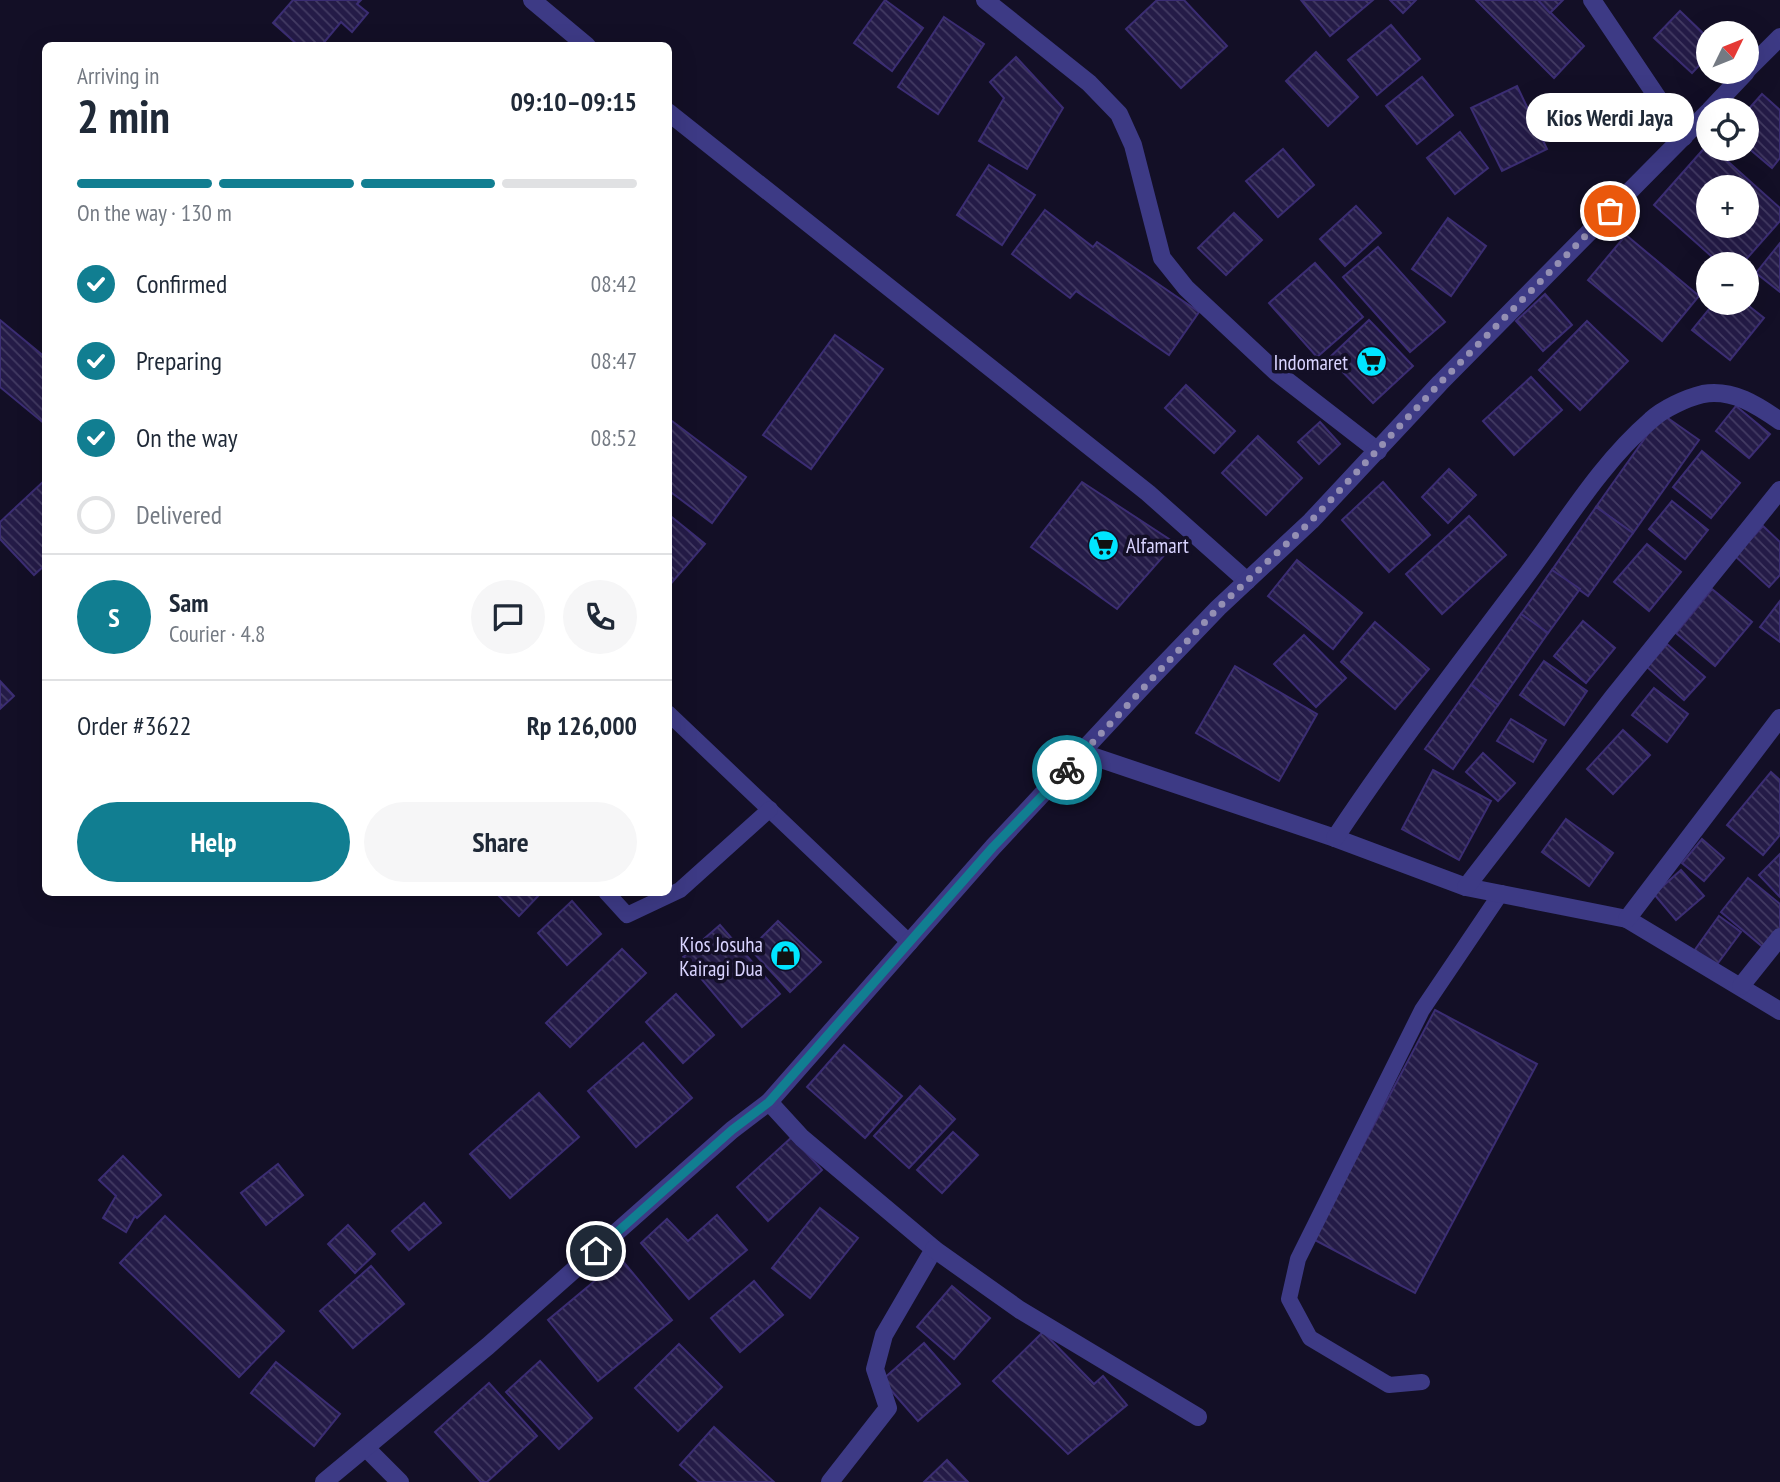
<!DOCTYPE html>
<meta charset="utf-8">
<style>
:root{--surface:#fff;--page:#f6f6f7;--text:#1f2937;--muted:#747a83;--line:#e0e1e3;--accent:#117e91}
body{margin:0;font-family:"PT Sans Narrow",sans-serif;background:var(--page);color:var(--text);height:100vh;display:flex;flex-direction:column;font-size:26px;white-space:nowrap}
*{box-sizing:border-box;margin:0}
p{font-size:23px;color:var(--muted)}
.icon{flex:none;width:38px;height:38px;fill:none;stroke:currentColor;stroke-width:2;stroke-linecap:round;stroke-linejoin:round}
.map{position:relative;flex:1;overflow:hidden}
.panel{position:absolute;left:42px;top:42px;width:630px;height:854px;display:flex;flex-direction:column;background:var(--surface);border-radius:10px;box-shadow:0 7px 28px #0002}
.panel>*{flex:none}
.needle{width:46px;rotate:47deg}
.tools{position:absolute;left:1696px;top:21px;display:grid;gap:14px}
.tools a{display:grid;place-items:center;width:63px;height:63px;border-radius:50%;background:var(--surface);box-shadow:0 7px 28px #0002;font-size:35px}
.pin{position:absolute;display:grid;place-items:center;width:60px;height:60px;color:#fff;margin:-30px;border:4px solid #fff;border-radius:50%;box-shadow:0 2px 7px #0007}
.courier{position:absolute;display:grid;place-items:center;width:70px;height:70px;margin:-35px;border:5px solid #117e91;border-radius:50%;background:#fff;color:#222;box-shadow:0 2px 9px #0007}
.bubble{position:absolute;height:49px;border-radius:24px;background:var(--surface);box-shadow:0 7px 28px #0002;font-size:23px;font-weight:700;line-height:49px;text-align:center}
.head em{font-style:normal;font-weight:700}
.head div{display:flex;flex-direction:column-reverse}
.head{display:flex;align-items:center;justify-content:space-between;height:119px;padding:0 35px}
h1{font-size:46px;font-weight:700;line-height:52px}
.bar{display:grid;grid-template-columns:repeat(4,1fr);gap:10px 7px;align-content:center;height:84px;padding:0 35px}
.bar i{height:9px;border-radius:5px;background:var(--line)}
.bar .active{background:var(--accent)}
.bar p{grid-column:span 4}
.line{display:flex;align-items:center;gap:18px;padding:0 35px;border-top:2px solid var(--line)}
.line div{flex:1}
.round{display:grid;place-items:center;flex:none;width:74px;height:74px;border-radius:37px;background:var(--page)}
ol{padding:0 35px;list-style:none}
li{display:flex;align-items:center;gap:21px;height:77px}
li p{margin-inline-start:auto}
li .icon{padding:7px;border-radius:50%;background:var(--accent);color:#fff;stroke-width:4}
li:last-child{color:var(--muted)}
li i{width:38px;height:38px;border:4px solid var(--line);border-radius:50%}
.cta{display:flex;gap:14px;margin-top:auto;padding:14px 35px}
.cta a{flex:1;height:80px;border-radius:42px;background:var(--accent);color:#fff;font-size:28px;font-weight:700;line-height:80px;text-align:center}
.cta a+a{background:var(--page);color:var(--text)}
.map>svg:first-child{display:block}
</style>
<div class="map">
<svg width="1780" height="1482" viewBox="0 0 1780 1482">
<defs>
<pattern id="building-back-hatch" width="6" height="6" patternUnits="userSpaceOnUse" patternTransform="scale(1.75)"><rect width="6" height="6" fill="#241b47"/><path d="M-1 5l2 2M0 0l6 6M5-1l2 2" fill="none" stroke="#433b63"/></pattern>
</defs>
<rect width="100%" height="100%" fill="#130f26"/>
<!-- building -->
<g fill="url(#building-back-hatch)" stroke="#3b2d73" stroke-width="2" fill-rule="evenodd">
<path d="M293 0H361L357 4 368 13 352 32 341 22 321 46H299L273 23Z"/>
<path d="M885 0 923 28 892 71 854 43Z"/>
<path d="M1157 0H1184L1227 46 1181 88 1126 29Z"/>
<path d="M1301 0H1373L1330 36Z"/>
<path d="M1390 0H1416L1403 13Z"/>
<path d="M1476 0H1538L1584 46 1554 78Z"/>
<path d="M1538 0H1563L1550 13Z"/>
<path d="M1680 11 1708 38V56L1692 73 1654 38Z"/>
<path d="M944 17 984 44 938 114 898 87Z"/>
<path d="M1391 25 1420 59 1377 95 1348 60Z"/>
<path d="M1316 52 1358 97 1328 126 1286 81Z"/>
<path d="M1016 57 1063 108 1027 169 979 141 1004 98 990 82Z"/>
<path d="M1422 77 1453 115 1417 144 1386 106Z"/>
<path d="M1517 86 1547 149 1502 171 1471 108Z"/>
<path d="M1762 94 1780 110V158L1772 168 1746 146V112Z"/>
<path d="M1460 132 1488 168 1455 194 1427 158Z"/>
<path d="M1708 144V149H1714L1780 208V221L1742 264H1720L1654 205ZM1708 187H1746V226H1708Z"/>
<path d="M1283 149 1314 185 1278 217 1246 181Z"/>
<path d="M989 165 1035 195 1002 245 957 215Z"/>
<path d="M1356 206 1381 233 1345 266 1320 239Z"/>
<path d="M1045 210 1093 247 1097 242 1199 312 1169 355 1076 291 1070 298 1012 254Z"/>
<path d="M1234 213 1262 240 1226 275 1198 248Z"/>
<path d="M1448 218 1486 246 1451 296 1412 269Z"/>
<path d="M1626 235 1699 296 1662 341 1588 280Z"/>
<path d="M1780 243V292L1756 273Z"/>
<path d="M1378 247 1445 322 1410 352 1343 277Z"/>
<path d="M1315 263 1363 317 1317 357 1269 303Z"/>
<path d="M1545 294 1572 325 1543 351 1516 321Z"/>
<path d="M1714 303H1745L1764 318 1730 360 1692 330Z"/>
<path d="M0 320 46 358V425L0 387Z"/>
<path d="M1369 320 1413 366 1373 403 1329 358Z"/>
<path d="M1587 321 1628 361 1580 410 1539 370Z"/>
<path d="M835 335 883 369 811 469 763 435Z"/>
<path d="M1531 377 1562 410 1514 455 1483 421Z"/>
<path d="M1186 385 1235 431 1214 453 1165 408Z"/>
<path d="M1736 406 1770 434 1749 458 1716 431Z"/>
<path d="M1662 414 1699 440 1633 533 1596 507Z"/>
<path d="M668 418 746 477 712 523 668 490Z"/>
<path d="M1320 422 1340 444 1319 464 1298 442Z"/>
<path d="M1258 436 1302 478 1266 515 1222 473Z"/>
<path d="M1702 451 1740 483 1711 518 1673 487Z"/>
<path d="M1449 469 1476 495 1448 523 1422 497Z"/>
<path d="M46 479V564L34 575 0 539V522Z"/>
<path d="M1082 482 1175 543 1117 609 1031 547Z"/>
<path d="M1383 482 1430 535 1389 572 1342 520Z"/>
<path d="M1672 501 1708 530 1685 559 1649 529Z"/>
<path d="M1596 507 1633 533 1588 596 1552 570Z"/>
<path d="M668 514 705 544 668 587Z"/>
<path d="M1469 516 1506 555 1442 614 1406 574Z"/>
<path d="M1763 526 1780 542V575L1769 587 1735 556Z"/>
<path d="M1647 544 1681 572 1649 611 1614 582Z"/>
<path d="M1297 560 1362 613 1333 649 1268 596Z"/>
<path d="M1552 570 1580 589 1548 633 1521 614Z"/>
<path d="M1712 589 1752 622 1715 666 1676 633Z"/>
<path d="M1780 601V642L1760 627Z"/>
<path d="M1521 614 1548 633 1498 705 1471 685Z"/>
<path d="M1583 621 1615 648 1586 683 1554 656Z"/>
<path d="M1375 622 1429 669 1395 709 1341 662Z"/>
<path d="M1304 635 1346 678 1316 707 1274 664Z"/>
<path d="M1667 644 1705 677 1684 700 1647 667Z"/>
<path d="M1544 661 1587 691 1564 725 1520 695Z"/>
<path d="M1235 666 1317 714 1279 781 1196 733Z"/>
<path d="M0 681 14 696 0 709Z"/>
<path d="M1471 685 1498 705 1453 769 1425 749Z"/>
<path d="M1654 688 1688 714 1667 742 1632 715Z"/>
<path d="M1511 719 1546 740 1533 762 1497 741Z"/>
<path d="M1623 730 1650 755 1613 794 1587 769Z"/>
<path d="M1483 753 1515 783 1498 801 1466 772Z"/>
<path d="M1433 770 1491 801 1459 860 1402 829Z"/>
<path d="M1771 772 1780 780V835L1763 855 1727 825Z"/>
<path d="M1566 819 1613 853 1589 886 1542 852Z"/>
<path d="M1702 839 1724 858 1704 881 1682 863Z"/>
<path d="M1780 854V897L1759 875Z"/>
<path d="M1681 870 1704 896 1676 920 1654 894Z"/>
<path d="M1748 878 1780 904V928L1764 948 1721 912Z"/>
<path d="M495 892H542L519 916Z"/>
<path d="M572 901 601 934 567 965 538 933Z"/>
<path d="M1719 916 1741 932 1715 967 1694 951Z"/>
<path d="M778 921 821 962 790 992 750 949Z"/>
<path d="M720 925 780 994 742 1027 683 957Z"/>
<path d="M622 949 646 973 570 1047 546 1023Z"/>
<path d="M676 994 714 1035 683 1063 646 1022Z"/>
<path d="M1435 1010 1537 1064 1415 1293 1313 1239Z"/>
<path d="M643 1043 692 1098 636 1147 588 1091Z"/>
<path d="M844 1045 902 1096 865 1138 807 1087Z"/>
<path d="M920 1086 955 1119 909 1168 874 1136Z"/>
<path d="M539 1093 579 1137 510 1198 470 1154Z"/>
<path d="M953 1132 978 1155 942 1193 917 1170Z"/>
<path d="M792 1137 822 1170 768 1221 737 1187Z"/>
<path d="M123 1156 161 1195 137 1218 135 1216 126 1232 103 1218 116 1196 99 1180Z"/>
<path d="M278 1164 303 1195 266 1225 241 1193Z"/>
<path d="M424 1203 441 1223 409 1250 392 1231Z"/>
<path d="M820 1208 858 1238 810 1298 772 1268Z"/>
<path d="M717 1215 747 1250 689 1299 641 1243 667 1219 688 1241Z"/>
<path d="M165 1216 284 1331 239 1377 120 1263Z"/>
<path d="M348 1225 375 1254 355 1273 328 1244Z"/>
<path d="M621 1259 672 1320 598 1381 548 1320Z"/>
<path d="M371 1266 404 1304 353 1348 320 1311Z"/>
<path d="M754 1281 783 1315 740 1352 711 1318Z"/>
<path d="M952 1286 990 1318 954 1359 917 1327Z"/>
<path d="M1043 1332 1094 1384 1103 1376 1127 1405 1068 1454 993 1381Z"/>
<path d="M924 1343 960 1384 918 1421 882 1380Z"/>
<path d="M679 1344 722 1387 678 1431 635 1388Z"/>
<path d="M540 1361 592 1418 559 1449 506 1392Z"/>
<path d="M276 1362 340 1414 314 1446 251 1393Z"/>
<path d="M489 1383 537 1436 487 1482H481L435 1432Z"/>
<path d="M714 1427 774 1482H699L680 1465Z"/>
<path d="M947 1460 968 1482H924Z"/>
</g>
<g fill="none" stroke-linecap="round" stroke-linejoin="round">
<!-- lane -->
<g stroke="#3d3a85" stroke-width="16">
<path d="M668 713 910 943"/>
<path d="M606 892 627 915 680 890 770 809"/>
<path d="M1422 1382 1389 1385 1310 1338 1289 1299 1298 1259 1422 1010 1501 893"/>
</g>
<!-- street -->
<g stroke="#3d3a85" stroke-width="18">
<path d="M532 0 587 46"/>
<path d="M985 0 1089 83 1119 114 1133 145 1162 258 1186 288 1276 372 1378 451"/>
<path d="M1592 0 1684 137"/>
<path d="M1746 71 1780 37"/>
<path d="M1710 110 1746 72"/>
<path d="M668 112 1148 493 1247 581"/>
<path d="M1083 753 1335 838 1466 887 1627 919 1780 1011"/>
<path d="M1335 838C1394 749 1458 666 1522 581 1564 526 1598 466 1651 420 1663 409 1686 398 1703 394 1733 389 1757 405 1780 421"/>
<path d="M1466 887 1613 697 1780 490"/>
<path d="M1627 919 1780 718"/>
<path d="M1741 986 1780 937"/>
<path d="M769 1102 802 1138 934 1249 884 1335 875 1369 888 1408 830 1482"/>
<path d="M934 1249 1020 1310 1198 1417"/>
<path d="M367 1449 400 1482"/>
<path d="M324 1482 488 1346 732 1130 769 1102 993 847 1145 684 1218 608 1311 521 1440 383 1708 112"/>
</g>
</g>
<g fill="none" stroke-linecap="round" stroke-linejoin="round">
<!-- done -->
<path stroke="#948fb3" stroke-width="7" stroke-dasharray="0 12.6" d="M1067 770 1218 608 1311 521 1440 383 1610 211"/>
<!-- route -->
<path stroke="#117e91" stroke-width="9" d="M596 1251 732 1130 769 1102 993 847 1067 770"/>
</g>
<!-- icons -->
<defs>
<symbol id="supermarket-disc" viewBox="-11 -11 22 22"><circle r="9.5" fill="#00e5ff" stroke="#130f26"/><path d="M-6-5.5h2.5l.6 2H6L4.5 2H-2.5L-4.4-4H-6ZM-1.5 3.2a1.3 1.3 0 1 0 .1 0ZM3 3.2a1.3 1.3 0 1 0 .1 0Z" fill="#111"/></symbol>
<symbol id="shop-disc" viewBox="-11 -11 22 22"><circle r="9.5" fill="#00e5ff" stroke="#130f26"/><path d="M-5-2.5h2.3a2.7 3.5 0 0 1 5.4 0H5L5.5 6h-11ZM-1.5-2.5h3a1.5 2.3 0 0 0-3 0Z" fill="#111"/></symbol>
</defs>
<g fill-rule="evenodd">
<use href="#supermarket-disc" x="1354" y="344" width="35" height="35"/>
<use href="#supermarket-disc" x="1086" y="528" width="35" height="35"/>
<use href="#shop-disc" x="768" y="938" width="35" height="35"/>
</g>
<g text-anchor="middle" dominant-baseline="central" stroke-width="7" stroke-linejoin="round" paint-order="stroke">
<!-- poi labels -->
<g font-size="21" fill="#d9d4ff" stroke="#130f26" text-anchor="end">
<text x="1348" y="362">Indomaret</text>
<text x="1126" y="545" text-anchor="start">Alfamart</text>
<text x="763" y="944">Kios Josuha<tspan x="763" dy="24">Kairagi Dua</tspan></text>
</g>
</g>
</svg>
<div class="tools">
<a><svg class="needle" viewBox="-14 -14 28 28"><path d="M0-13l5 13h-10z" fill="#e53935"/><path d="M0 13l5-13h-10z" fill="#747a83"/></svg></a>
<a><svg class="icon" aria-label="locate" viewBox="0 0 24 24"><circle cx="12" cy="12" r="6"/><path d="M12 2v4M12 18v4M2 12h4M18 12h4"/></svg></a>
<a>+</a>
<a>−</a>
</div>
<div class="pin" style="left:1610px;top:211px;background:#ea580c"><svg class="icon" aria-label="bag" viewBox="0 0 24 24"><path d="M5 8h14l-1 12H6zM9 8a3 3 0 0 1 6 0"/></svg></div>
<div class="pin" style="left:596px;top:1251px;background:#1f2937"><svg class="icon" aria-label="home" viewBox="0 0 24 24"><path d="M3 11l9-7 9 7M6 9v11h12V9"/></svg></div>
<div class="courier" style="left:1067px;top:770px"><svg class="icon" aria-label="bike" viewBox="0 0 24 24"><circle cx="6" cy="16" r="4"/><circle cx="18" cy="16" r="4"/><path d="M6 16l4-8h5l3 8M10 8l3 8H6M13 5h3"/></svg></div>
<div class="bubble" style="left:1526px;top:93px;width:168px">Kios Werdi Jaya</div>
<section class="panel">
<div class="head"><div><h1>2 min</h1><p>Arriving in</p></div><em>09:10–09:15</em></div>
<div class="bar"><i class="active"></i><i class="active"></i><i class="active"></i><i></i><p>On the way · 130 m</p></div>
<ol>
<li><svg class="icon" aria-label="check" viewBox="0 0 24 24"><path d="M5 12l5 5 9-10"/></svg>Confirmed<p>08:42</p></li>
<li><svg class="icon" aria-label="check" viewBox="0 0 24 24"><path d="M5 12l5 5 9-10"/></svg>Preparing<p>08:47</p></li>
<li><svg class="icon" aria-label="check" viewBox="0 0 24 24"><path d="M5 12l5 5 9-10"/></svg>On the way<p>08:52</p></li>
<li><i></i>Delivered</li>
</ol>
<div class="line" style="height:126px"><b class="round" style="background:var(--accent);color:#fff">S</b><div><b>Sam</b><p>Courier · 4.8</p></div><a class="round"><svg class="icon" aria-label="chat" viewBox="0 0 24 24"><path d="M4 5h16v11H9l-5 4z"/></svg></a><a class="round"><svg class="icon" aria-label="phone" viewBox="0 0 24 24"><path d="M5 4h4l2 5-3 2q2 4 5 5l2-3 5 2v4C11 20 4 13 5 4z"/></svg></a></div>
<div class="line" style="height:91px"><div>Order #3622</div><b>Rp 126,000</b></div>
<div class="cta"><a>Help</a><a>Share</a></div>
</section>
</div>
